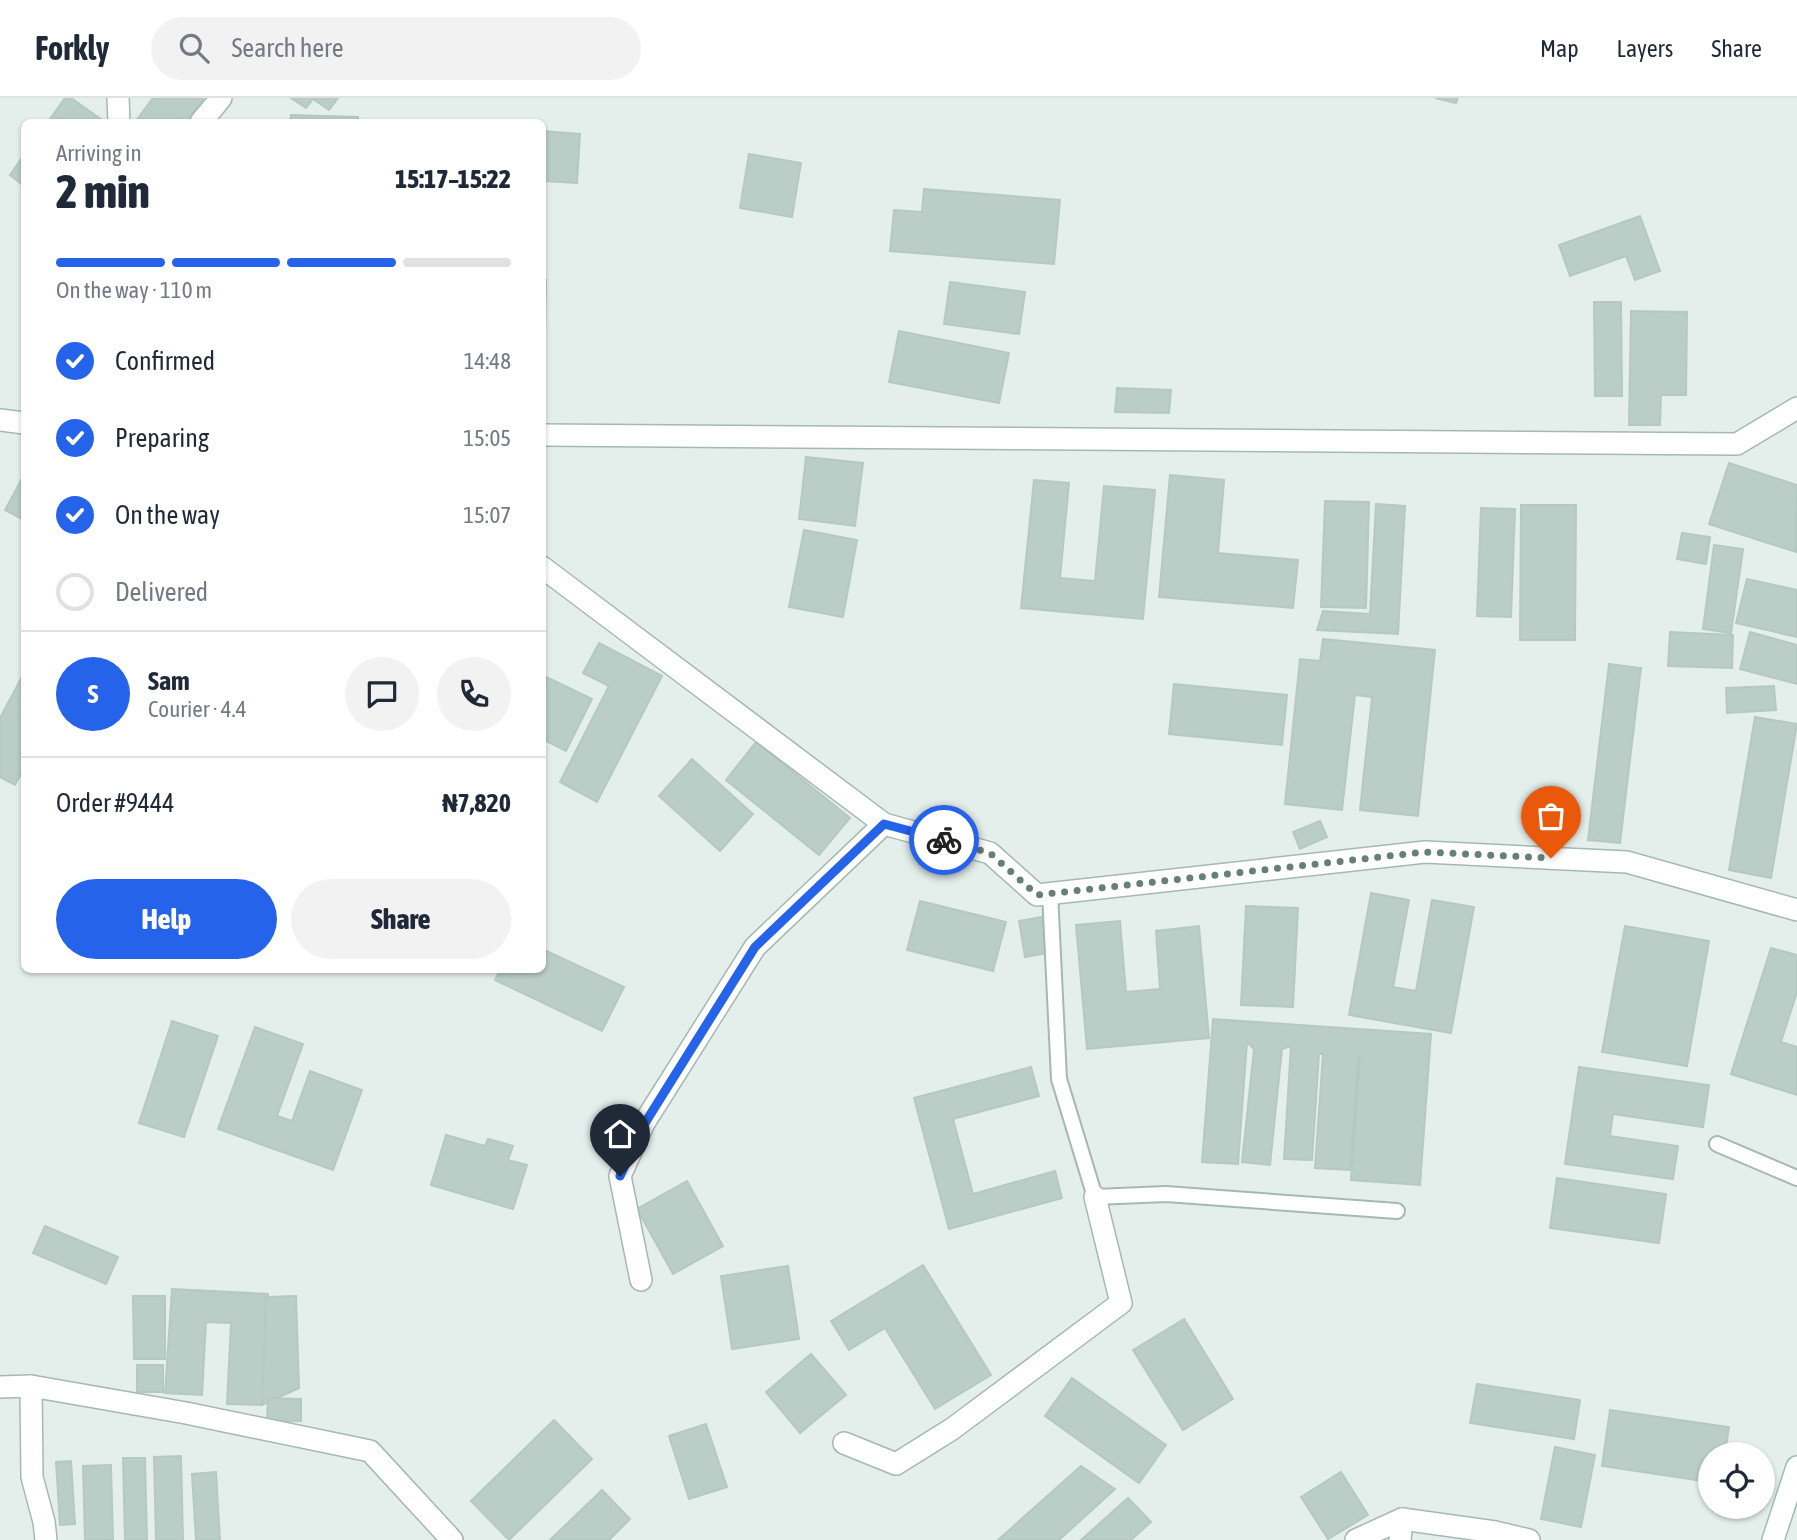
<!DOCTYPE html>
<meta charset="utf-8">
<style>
:root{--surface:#fff;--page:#f2f2f3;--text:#1f2937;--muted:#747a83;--line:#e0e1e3;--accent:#2563eb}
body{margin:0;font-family:"Asap Condensed",sans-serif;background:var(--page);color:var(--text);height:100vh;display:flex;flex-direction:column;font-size:26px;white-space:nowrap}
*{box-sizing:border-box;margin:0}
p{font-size:23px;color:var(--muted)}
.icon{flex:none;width:38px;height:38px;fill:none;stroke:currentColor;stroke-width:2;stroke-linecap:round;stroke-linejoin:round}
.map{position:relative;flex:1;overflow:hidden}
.details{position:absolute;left:21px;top:21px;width:525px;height:854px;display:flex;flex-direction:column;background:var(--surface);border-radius:10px;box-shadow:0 2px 5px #0004}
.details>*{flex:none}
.fabs{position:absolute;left:1698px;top:1344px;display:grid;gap:14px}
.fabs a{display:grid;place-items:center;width:77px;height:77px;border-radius:50%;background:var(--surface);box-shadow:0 2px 5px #0004;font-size:35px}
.pin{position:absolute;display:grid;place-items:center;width:60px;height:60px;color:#fff;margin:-72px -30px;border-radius:50% 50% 50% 0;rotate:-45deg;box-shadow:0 0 7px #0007}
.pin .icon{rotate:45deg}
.courier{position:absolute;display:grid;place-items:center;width:70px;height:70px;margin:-35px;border:5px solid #2563eb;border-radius:50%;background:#fff;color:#222;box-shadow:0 2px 9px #0007}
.head em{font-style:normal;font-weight:800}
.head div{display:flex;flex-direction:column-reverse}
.head{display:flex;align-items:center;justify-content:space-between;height:119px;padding:0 35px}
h1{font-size:46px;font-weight:800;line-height:52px}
.bar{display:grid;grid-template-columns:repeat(4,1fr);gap:10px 7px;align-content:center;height:84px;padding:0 35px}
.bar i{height:9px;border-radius:5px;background:var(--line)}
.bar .selected{background:var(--accent)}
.bar p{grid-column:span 4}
.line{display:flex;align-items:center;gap:18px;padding:0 35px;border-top:2px solid var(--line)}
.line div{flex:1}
.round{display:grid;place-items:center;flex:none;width:74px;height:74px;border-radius:37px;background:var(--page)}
ol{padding:0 35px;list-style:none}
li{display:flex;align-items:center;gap:21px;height:77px}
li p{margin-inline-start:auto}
li .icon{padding:7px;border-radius:50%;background:var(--accent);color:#fff;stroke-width:4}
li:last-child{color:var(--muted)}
li i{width:38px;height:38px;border:4px solid var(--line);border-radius:50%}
.action{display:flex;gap:14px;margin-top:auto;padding:14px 35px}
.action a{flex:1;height:80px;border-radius:42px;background:var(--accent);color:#fff;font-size:28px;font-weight:800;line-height:80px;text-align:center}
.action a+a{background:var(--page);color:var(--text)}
header{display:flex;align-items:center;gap:42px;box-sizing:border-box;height:98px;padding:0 35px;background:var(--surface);border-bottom:2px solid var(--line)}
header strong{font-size:33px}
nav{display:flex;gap:38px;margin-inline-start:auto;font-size:24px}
.search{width:490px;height:63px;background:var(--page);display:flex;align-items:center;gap:18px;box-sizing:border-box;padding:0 24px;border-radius:38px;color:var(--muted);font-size:26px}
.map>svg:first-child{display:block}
</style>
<header>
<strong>Forkly</strong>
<div class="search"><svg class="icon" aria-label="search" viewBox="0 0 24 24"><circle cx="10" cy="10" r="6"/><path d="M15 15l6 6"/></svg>Search here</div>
<nav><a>Map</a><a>Layers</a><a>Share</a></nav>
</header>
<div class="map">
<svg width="1797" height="1442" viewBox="0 0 1797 1442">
<rect width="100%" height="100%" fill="#e4efeb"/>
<!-- building -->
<g fill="#bbcdc7" stroke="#b5c9c3" stroke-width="2">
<path d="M65 0H71L105 24H48Z"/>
<path d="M153 0H202L203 1 186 24H137L136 23Z"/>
<path d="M291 0H338L329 12 313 1 306 10Z"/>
<path d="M1435 0H1458L1456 5Z"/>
<path d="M291 17 358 19V24H290Z"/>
<path d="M542 33 580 36 577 85 544 83 545 62 542 61Z"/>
<path d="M749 56 801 65 792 119 740 110Z"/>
<path d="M24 57V88L10 77Z"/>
<path d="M924 91 1060 102 1054 166 890 153 894 112 922 114Z"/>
<path d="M1640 118 1660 173 1635 182 1626 158 1570 178 1559 147Z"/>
<path d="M542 182H546L544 291H542Z"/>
<path d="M950 184 1025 194 1019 236 944 226Z"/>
<path d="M1594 204H1621L1622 298H1595Z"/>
<path d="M1631 213 1687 214 1686 297H1661L1660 327H1629Z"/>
<path d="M899 233 1009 255 999 305 889 284Z"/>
<path d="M1117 290 1171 292 1169 315 1115 314Z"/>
<path d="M806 359 863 365 855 428 799 421Z"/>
<path d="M1729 365 1797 387 1796 454 1709 426Z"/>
<path d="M24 377V422L5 412Z"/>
<path d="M1170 377 1224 382 1218 455 1298 462 1293 510 1159 499Z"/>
<path d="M1034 382 1069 385 1060 480 1095 483 1104 388 1155 392 1143 521 1021 510Z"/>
<path d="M1325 403 1369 404 1366 510 1321 509Z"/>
<path d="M1376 406 1405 408 1398 536 1317 532 1323 513 1370 516Z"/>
<path d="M1521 407H1576L1575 542H1520Z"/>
<path d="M1481 410 1515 411 1511 519 1477 518Z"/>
<path d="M804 432 857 442 843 519 789 509Z"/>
<path d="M1682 435 1710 439 1706 466 1677 461Z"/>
<path d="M1714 447 1743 451 1731 535 1703 531Z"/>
<path d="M1747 481 1797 492V539L1736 525Z"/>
<path d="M1670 534 1733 537 1732 570 1668 568Z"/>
<path d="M1750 534 1797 547V586L1740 571Z"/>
<path d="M1323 541 1435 552 1418 718 1360 712 1372 599 1355 597 1342 712 1285 706 1300 561 1320 563Z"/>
<path d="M599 545 662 578 597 704 560 684 609 588 583 575Z"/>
<path d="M1609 566 1641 570 1620 745 1588 742Z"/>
<path d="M24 575V670L15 687 0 679V620Z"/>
<path d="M542 577 592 601 566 653 542 641Z"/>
<path d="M1174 586 1287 597 1282 647 1169 636Z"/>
<path d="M1774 588 1776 612 1727 615 1726 590Z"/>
<path d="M1755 619 1797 626 1771 780 1729 772Z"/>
<path d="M756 644 850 720 819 757 726 682Z"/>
<path d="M692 661 753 716 720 753 659 698Z"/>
<path d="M1320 723 1327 739 1300 751 1293 734Z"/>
<path d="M1371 795 1409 802 1393 889 1416 893 1432 802 1474 809 1451 935 1349 917Z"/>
<path d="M920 803 1006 824 993 873 907 852Z"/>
<path d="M1246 808 1298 810 1293 909 1241 907Z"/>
<path d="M1042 819 1048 855 1025 859 1019 823Z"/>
<path d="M1120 823 1126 894 1160 891 1156 833 1199 828 1209 940 1087 951 1076 827Z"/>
<path d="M1625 828 1709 843 1687 968 1602 954Z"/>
<path d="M1771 850 1797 857V894L1781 944 1797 949V997L1731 976Z"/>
<path d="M542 851 624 889 602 933 495 882 500 872H542Z"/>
<path d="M1213 921 1431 936 1420 1087 1351 1082 1360 960H1358L1350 1072 1315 1070 1323 956H1319L1312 1062 1284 1061 1291 948 1282 951 1270 1067 1242 1064 1254 951 1247 944 1238 1066 1202 1064Z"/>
<path d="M172 923 218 938 184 1039 139 1025Z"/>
<path d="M255 929 303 946 277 1018 292 1023 310 973 362 992 333 1072 218 1031Z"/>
<path d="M1031 969 1039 998 953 1021 973 1096 1055 1073 1062 1100 949 1131 914 1000Z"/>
<path d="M1579 969 1709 987 1703 1029 1613 1016 1610 1038 1678 1048 1673 1081 1565 1066Z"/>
<path d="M446 1037 485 1048 488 1041 513 1048 508 1062 527 1067 513 1111 431 1087Z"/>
<path d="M1557 1080 1666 1096 1659 1145 1550 1130Z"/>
<path d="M687 1083 723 1148 673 1176 637 1111Z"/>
<path d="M45 1128 118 1159 106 1186 33 1155Z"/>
<path d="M923 1167 991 1277 935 1311 885 1230 849 1252 831 1223Z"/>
<path d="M788 1168 799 1241 732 1251 721 1178Z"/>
<path d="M172 1191 268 1196 262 1307 227 1306 231 1225 206 1224 202 1297 165 1295Z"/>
<path d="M133 1198H165V1261H134Z"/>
<path d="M296 1198 299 1290 262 1307 266 1199Z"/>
<path d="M1184 1221 1233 1301 1183 1332 1133 1252Z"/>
<path d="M811 1256 846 1297 800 1335 766 1294Z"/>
<rect x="137" y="1267" width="26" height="27"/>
<path d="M1072 1280 1166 1347 1139 1385 1045 1318Z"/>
<path d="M1477 1286 1580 1302 1574 1341 1470 1325Z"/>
<path d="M268 1300 301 1301V1323H267Z"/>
<path d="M1610 1312 1729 1329 1725 1356H1710V1384L1602 1368Z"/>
<path d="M554 1322 592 1361 509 1442 471 1403Z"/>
<path d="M706 1326 727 1389 689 1401 669 1338Z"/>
<path d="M1555 1349 1595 1357 1581 1429 1541 1421Z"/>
<path d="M181 1358 183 1442H156L154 1359Z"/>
<path d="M123 1360H145L147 1442H125Z"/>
<path d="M71 1363 75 1426 60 1427 56 1364Z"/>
<path d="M111 1367 113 1442H85L83 1368Z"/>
<path d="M1081 1368 1115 1391 1059 1442H998Z"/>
<path d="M216 1374 220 1442H196L192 1376Z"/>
<path d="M1341 1374 1368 1417 1328 1441 1301 1399Z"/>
<path d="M602 1392 630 1421 609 1442H550Z"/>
<path d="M1128 1400 1151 1424 1131 1442H1081Z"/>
</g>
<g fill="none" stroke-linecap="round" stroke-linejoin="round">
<defs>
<g id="lane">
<path d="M1050 795 1059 981 1095 1099 1166 1096 1397 1113"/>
<path d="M1717 1046 1797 1080"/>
</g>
<g id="street">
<path d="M118 0 119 24"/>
<path d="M201 24 221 0"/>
<path d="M0 322 24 325"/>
<path d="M542 337 1737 346 1797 310"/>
<path d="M542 469 884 726 990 755 1037 797 1425 754 1627 764 1797 812"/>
<path d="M641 1182 620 1078 644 1025 755 849 884 726"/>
<path d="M31 1288 186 1315 370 1353 452 1442"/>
<path d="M0 1289 31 1288 32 1379 44 1424 46 1442"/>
<path d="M844 1345 896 1366 952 1331 1121 1205 1095 1099"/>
<path d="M1356 1442 1402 1421 1495 1434 1529 1442"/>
<path d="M1400 1442 1402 1421"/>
</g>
<path id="secondary" d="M1773 1442 1797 1369"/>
</defs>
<!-- lane casing -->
<use href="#lane" stroke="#a6b8b3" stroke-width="18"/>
<!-- street casing -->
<use href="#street" stroke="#a6b8b3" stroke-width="24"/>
<!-- secondary casing -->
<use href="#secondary" stroke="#a1bcb5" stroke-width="24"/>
<!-- lane -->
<use href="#lane" stroke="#fff" stroke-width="14"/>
<!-- street -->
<use href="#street" stroke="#fff" stroke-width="21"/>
<!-- secondary -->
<use href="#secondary" stroke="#fff" stroke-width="21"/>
</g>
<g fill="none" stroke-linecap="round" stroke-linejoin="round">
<!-- done -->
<path stroke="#657f7a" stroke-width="7" stroke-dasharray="0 12.6" d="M944 742 990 755 1037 797 1425 754 1551 760"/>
<!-- route -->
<path stroke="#2563eb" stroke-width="9" d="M620 1078 645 1025 755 849 884 726 944 742"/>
</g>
</svg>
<div class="fabs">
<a><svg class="icon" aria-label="locate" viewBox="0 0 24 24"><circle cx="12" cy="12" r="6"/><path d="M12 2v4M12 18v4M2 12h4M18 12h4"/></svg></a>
</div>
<div class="pin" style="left:1551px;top:760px;background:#ea580c"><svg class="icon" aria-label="bag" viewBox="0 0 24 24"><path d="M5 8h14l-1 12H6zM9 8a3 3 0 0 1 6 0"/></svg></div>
<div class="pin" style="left:620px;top:1078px;background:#1f2937"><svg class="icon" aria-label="home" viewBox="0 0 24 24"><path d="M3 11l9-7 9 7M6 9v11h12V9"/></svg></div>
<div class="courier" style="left:944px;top:742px"><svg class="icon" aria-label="bike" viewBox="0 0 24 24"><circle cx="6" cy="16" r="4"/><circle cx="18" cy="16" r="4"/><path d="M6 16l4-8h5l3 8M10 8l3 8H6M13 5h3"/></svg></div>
<section class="details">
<div class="head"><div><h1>2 min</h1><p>Arriving in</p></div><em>15:17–15:22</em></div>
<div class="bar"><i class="selected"></i><i class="selected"></i><i class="selected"></i><i></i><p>On the way · 110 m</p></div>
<ol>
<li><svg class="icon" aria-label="check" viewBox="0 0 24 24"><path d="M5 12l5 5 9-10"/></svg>Confirmed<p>14:48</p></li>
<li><svg class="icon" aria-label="check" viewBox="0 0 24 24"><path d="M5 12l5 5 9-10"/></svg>Preparing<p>15:05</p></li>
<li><svg class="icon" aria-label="check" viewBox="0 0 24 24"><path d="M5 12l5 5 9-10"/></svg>On the way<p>15:07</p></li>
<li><i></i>Delivered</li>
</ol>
<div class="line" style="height:126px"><b class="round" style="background:var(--accent);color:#fff">S</b><div><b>Sam</b><p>Courier · 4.4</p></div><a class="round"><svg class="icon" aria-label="chat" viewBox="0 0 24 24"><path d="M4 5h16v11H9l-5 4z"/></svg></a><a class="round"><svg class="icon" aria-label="phone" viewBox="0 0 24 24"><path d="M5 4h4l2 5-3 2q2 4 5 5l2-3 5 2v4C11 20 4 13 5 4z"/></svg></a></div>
<div class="line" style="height:91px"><div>Order #9444</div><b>₦7,820</b></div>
<div class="action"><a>Help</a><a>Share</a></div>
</section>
</div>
